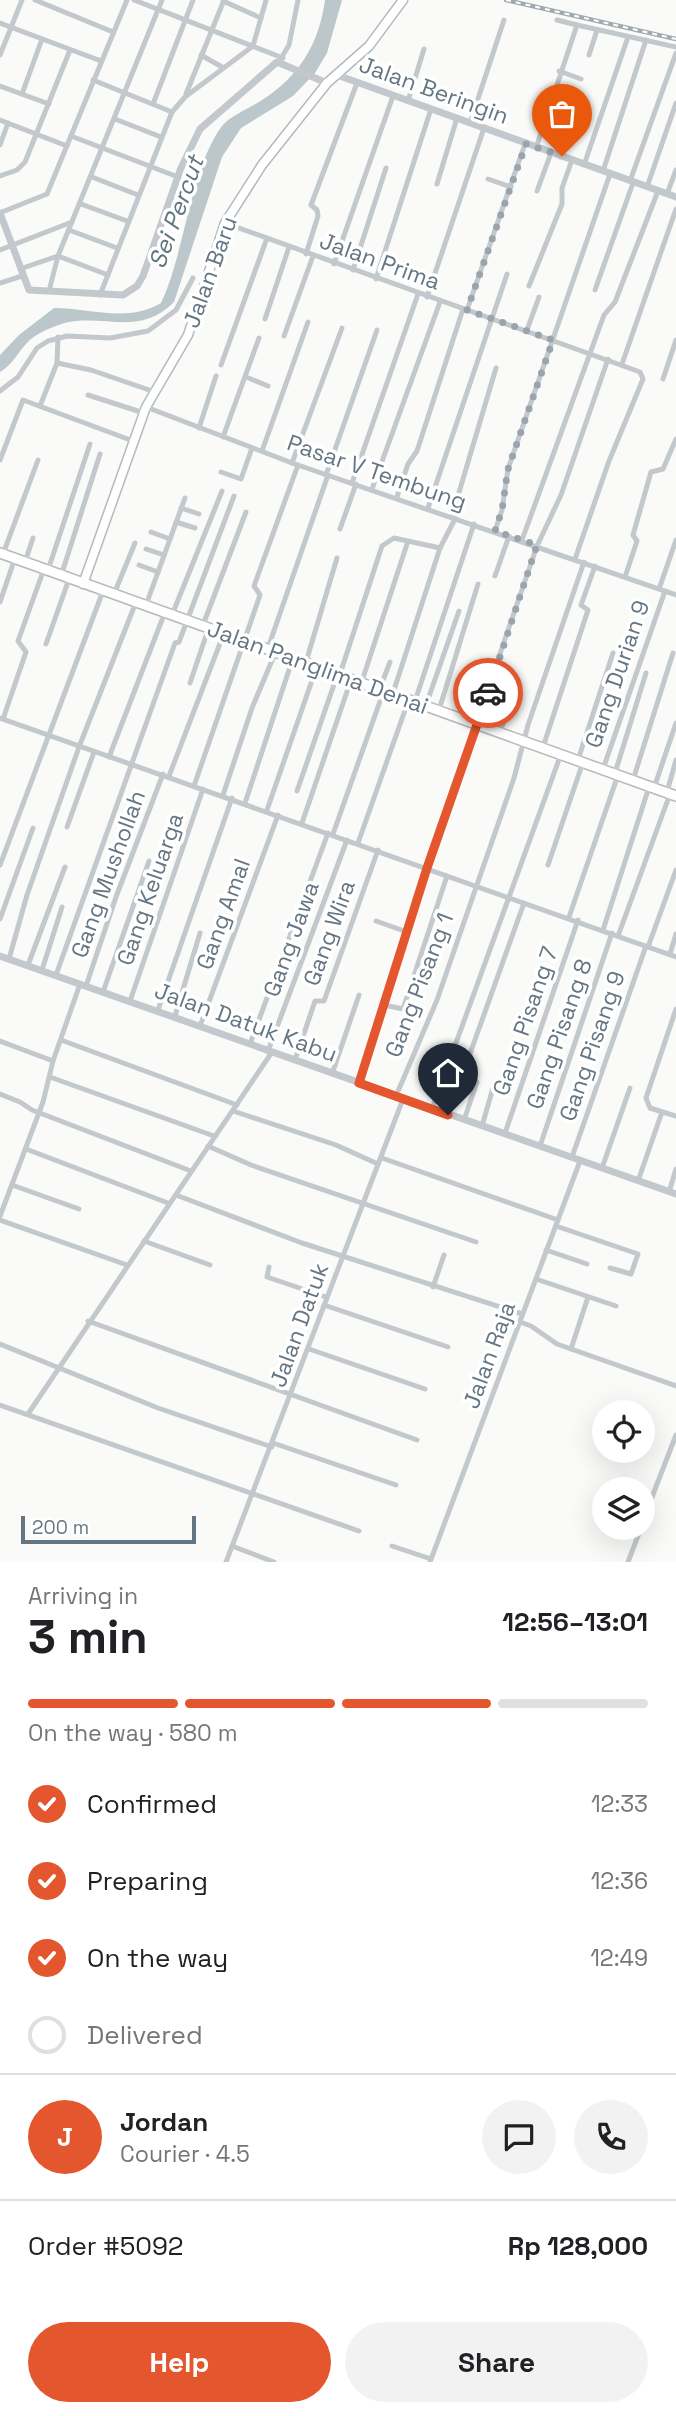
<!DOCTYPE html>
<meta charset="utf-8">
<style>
:root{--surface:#fff;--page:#f2f2f2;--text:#202124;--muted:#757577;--line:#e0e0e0;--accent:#e4572e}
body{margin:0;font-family:"Space Grotesk",sans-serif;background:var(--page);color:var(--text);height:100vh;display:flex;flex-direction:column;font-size:26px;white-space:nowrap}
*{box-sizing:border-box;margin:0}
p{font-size:23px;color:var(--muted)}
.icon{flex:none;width:38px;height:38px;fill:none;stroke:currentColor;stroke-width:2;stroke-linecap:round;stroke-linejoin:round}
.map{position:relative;height:1562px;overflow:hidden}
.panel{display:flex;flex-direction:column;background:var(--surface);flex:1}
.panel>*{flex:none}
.buttons{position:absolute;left:592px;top:1400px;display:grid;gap:14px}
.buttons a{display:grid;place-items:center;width:63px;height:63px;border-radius:50%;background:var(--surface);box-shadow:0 7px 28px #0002;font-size:35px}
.scale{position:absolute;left:21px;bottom:18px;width:175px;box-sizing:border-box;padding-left:7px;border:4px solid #657683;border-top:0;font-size:19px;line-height:24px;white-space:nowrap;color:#657683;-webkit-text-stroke:5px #fff;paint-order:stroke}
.pin{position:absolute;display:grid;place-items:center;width:60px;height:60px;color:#fff;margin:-72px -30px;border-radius:50% 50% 50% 0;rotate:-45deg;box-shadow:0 0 7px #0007}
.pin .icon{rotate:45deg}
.courier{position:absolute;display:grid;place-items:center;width:70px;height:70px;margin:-35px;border:5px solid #e4572e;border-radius:50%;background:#fff;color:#222;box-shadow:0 2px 9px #0007}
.overview em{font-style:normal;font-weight:700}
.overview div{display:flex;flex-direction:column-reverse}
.overview{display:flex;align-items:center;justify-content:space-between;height:119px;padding:0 28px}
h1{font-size:46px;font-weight:700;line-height:52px}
.bar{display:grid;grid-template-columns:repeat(4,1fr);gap:10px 7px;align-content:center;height:84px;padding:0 28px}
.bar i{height:9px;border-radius:5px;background:var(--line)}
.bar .current{background:var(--accent)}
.bar p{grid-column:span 4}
.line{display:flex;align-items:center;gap:18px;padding:0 28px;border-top:2px solid var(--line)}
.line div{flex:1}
.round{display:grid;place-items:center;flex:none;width:74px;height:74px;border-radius:37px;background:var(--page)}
ol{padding:0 28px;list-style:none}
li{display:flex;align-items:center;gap:21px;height:77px}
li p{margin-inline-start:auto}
li .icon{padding:7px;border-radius:50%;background:var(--accent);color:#fff;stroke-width:4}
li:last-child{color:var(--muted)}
li i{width:38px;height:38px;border:4px solid var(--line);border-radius:50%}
.cta{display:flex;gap:14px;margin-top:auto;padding:14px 28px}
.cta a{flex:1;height:80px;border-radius:42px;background:var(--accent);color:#fff;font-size:28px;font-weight:700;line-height:80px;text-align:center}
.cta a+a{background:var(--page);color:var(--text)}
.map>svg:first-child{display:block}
</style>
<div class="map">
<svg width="676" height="1562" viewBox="0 0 676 1562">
<rect width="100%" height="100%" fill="#fafaf8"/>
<!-- water -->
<path fill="#bbc7cb" d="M325 0H342L327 53 315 73 293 96 241 128 222 157 174 302C140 336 108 315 69 322 56 325 35 333 26 344 17 354 12 365 0 372V355L19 335 54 308C89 308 128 323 161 303 185 253 190 169 222 126 231 115 250 108 262 100 300 76 319 43 325 0Z"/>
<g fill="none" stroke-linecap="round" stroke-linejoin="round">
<defs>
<path id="secondary" d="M83 584 146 407 188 335 225 223 262 165 327 83 369 46 403 0"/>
<path id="primary" d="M0 553 676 796"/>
</defs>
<!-- secondary casing -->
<use href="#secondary" stroke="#b3babf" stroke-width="11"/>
<!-- primary casing -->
<use href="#primary" stroke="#b5babe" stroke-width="12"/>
<!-- minor -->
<g stroke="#c3c8cc" stroke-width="5">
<path d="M35 0 113 32"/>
<path d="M134 0 283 58"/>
<path d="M223 1 261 18"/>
<path d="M557 20 577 25"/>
<path d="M0 23 101 61"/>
<path d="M0 55 22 0"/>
<path d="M201 55 222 67"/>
<path d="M589 55 597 30"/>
<path d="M280 60 289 45 298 0"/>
<path d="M559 71 581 79"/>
<path d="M93 80 172 112"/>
<path d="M0 86 49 104"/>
<path d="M22 94 42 39"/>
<path d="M186 94 224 0"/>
<path d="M408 101 424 49"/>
<path d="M153 104 193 0"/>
<path d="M115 119 161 137"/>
<path d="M0 120 67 146"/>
<path d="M470 123 504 20"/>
<path d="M71 136 178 177"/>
<path d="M0 145 8 123"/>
<path d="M536 148 577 25 676 47"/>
<path d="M561 157 579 106"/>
<path d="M584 165 628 37"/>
<path d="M603 171 646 40"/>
<path d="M0 176 17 170 25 162 70 50"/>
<path d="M92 177 138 195"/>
<path d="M488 179 511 187"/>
<path d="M630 181 676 53"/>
<path d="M437 184 457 118"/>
<path d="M647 187 676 103"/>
<path d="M537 191 551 153"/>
<path d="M667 194 676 170"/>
<path d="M81 204 127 221"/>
<path d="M2 212 47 194 127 0"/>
<path d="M225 223 640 372 643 379 609 461 575 559"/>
<path d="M69 230 117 248"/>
<path d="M0 250 72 222"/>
<path d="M306 254 318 216 317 210 311 205 357 83"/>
<path d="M334 264 393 96"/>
<path d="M20 269 58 256 108 275"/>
<path d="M353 270 386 168"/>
<path d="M376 279 431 109"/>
<path d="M0 283 22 276"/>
<path d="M529 286 562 204V188L572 160"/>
<path d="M595 290 633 183"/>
<path d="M49 291 58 256 162 0"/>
<path d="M100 295 172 112 185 97 253 46 266 0"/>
<path d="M427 297 484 128"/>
<path d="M467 310 525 144"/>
<path d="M265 319 289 247"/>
<path d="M527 330 539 297"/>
<path d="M284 336 313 256"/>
<path d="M57 363 91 370 155 392"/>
<path d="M622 364 676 209"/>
<path d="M221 365 267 238"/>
<path d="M246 377 268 386"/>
<path d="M663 379 676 340"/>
<path d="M0 391 18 377 37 348 48 341 67 336 110 338 148 331 176 310 193 278"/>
<path d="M88 395 144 413"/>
<path d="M40 406 57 363 58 337"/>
<path d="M146 407 292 463 676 595"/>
<path d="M199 428 216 376"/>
<path d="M223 437 259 338"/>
<path d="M262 451 308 322"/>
<path d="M0 460 23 400 133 441"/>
<path d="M292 463 342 328"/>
<path d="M221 472 241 479 252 448"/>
<path d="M326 475 377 330"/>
<path d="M352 483 418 294"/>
<path d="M372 489 440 302"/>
<path d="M397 497 408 464 417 451 463 309"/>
<path d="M181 508 199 514"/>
<path d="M428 508 507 274"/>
<path d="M452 516 496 368"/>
<path d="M176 522 195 528"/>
<path d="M340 529 356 484"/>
<path d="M495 531 502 510 508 469 610 174"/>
<path d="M151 532 170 539"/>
<path d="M522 540 604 315 615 302 658 191"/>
<path d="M146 549 164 555"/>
<path d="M3 554 38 460"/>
<path d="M25 562 33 538"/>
<path d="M139 565 158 572"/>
<path d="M48 570 90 444"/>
<path d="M61 576 100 454"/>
<path d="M495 576 509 536"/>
<path d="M625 577 637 541 633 535 651 472 663 469 676 439"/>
<path d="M659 589 676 540"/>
<path d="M114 594 135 543"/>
<path d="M0 602 15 558"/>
<path d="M146 605 185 498"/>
<path d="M172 615 222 491"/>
<path d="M203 625 246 512"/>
<path d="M46 644 69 579"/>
<path d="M268 648 328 475"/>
<path d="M306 662 337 558"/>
<path d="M340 674 382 546 394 538 440 548 456 517"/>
<path d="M362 681 408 541"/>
<path d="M190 683 209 627"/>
<path d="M380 688 390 662"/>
<path d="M393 693 440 548"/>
<path d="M415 701 474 524"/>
<path d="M426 705 459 611"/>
<path d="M439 710 478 584"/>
<path d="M0 718 676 957"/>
<path d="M3 719 26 652 18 641 44 569"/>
<path d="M500 732 508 710"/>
<path d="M543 747 588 610 581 605 595 566"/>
<path d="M109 757 165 612"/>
<path d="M578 760 613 653"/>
<path d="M603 769 665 591"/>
<path d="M615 773 646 673"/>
<path d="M169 776 224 633"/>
<path d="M633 780 673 653"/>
<path d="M194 786 260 595 254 586 298 465"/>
<path d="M654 788 676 723"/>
<path d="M297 791 338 673"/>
<path d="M667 792 676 760"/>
<path d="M223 795 252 708 276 651"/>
<path d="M245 803 293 658"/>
<path d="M267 810 317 666"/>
<path d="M302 823 352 677"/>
<path d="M67 827 94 752"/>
<path d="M333 834 384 690"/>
<path d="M358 843 409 699"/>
<path d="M0 865 103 591"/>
<path d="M548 865 583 762"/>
<path d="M569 917 618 775"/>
<path d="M0 919 33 828"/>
<path d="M376 921 407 932"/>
<path d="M603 930 649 787"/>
<path d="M618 936 670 794"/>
<path d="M648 947 676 870"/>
<path d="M670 954 676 934"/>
<path d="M9 959 27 895 79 747 136 602"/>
<path d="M28 965 65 867"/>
<path d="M42 970 62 907"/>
<path d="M56 975 175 643 179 642 234 496"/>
<path d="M86 986 116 897 163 774"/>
<path d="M103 992 149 861"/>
<path d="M130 1001 203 789"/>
<path d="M384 1005 403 1009 447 876"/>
<path d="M676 1009 646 1098 650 1108 676 1116"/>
<path d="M158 1010 232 798"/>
<path d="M175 1016 200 933"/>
<path d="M200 1026 278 815"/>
<path d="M61 1040 237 1105"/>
<path d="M0 1041 53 1061"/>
<path d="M250 1044 328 833"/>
<path d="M268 1051 347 840"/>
<path d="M295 1060 315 1001H324L378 850"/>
<path d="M332 1074 359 995"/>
<path d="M50 1077 214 1136"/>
<path d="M359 1083 447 808 537 546 561 495 608 359"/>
<path d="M0 1094 20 1102 32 1110 191 1171"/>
<path d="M396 1096 437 1000 514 778 528 725 584 562"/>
<path d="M432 1109 561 754"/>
<path d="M233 1111 336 1145 378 1164"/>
<path d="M448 1115 524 903"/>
<path d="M464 1120 477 1082"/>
<path d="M482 1126 493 1088 502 1082 513 1054"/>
<path d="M505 1133 578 920"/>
<path d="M208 1146 251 1165 476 1242"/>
<path d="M540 1146 612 933"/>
<path d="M26 1149 168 1203"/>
<path d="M572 1157 646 946"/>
<path d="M382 1158 558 1220"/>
<path d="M602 1168 630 1088"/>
<path d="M638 1181 662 1112"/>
<path d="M12 1185 79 1209"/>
<path d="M669 1192 676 1169"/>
<path d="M176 1195 302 1243 522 1314"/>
<path d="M0 1216 43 1102 53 1061 80 984"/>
<path d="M0 1220 127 1265"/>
<path d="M556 1226 638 1254 631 1274 610 1268"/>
<path d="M144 1241 210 1265"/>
<path d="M546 1250 587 1264"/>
<path d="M269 1267 267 1277 326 1297"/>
<path d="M536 1279 616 1306"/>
<path d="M433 1287 444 1255"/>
<path d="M324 1305 448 1347"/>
<path d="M88 1321 417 1440"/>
<path d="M520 1322 531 1326 557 1344 676 1386"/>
<path d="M0 1344 158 1408 272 1447"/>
<path d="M309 1349 425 1389"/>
<path d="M571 1349 588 1297"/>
<path d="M0 1405 359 1531"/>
<path d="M28 1414 272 1052"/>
<path d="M273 1443 396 1485"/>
<path d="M642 1523 676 1435"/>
<path d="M232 1546 274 1562"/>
<path d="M392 1546 431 1559"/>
<path d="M226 1562 403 1099"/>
<path d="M430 1562 580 1161"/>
<path d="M628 1562 641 1528"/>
</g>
<!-- tertiary -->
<g stroke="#c3c8cc" stroke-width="7">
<path d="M337 75 676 197"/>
<path d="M0 213 29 290 123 295 137 286 143 276 181 168 200 129 277 62 327 83"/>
<path d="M0 956 676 1194"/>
</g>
<!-- secondary -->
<use href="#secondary" stroke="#fff" stroke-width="8"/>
<!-- primary -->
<use href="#primary" stroke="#fff" stroke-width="9"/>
<defs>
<path id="rail" d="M506 0 676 39"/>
</defs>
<!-- rail casing -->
<use href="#rail" stroke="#a2aab0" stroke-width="4.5"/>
<!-- rail -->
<use href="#rail" stroke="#fff" stroke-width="2" stroke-dasharray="5" stroke-linecap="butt"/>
</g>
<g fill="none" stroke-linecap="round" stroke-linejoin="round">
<!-- done -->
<path stroke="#99a4ac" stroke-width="7" stroke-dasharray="0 12.6" d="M488 693 537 545 495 531 502 510 508 469 553 340 467 310 526 144 562 156"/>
<!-- route -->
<path stroke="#e4572e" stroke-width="9" d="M448 1115 359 1083 427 868 488 693"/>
</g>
<g text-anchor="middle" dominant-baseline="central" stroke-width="7" stroke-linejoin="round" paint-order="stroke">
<!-- street labels -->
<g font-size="23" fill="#657683" stroke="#fff">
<text transform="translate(434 90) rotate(20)">Jalan Beringin</text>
<text transform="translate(380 261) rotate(20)">Jalan Prima</text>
<text transform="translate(210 272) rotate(-70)">Jalan Baru</text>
<text transform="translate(377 472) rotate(19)">Pasar V Tembung</text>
<text transform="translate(318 667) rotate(20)">Jalan Panglima Denai</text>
<text transform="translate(617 674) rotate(-71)">Gang Durian 9</text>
<text transform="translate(108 874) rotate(-70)">Gang Mushollah</text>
<text transform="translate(150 889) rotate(-71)">Gang Keluarga</text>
<text transform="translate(223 914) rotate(-70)">Gang Amal</text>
<text transform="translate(329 933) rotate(-70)">Gang Wira</text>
<text transform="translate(291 939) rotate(-70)">Gang Jawa</text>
<text transform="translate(419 985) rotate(-69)">Gang Pisang 1</text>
<text transform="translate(525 1021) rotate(-71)">Gang Pisang 7</text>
<text transform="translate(246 1022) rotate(20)">Jalan Datuk Kabu</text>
<text transform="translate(559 1034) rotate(-71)">Gang Pisang 8</text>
<text transform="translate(592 1046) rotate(-71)">Gang Pisang 9</text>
<text transform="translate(299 1325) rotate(-70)">Jalan Datuk</text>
<text transform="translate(489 1355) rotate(-70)">Jalan Raja</text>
</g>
<!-- water labels -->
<g font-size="24" font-style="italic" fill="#60757c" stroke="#fff">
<text transform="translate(176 212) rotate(-70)">Sei Percut</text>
</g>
</g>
</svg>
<div class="buttons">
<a><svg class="icon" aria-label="locate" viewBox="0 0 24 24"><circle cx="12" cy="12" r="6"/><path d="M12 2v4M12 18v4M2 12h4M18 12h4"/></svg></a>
<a><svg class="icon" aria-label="layers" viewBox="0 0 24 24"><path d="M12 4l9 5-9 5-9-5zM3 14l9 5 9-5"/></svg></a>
</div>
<div class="scale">200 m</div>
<div class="pin" style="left:562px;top:156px;background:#ea580c"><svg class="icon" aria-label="bag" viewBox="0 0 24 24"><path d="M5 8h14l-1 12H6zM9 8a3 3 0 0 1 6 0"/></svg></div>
<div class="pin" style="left:448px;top:1115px;background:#1f2937"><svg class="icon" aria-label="home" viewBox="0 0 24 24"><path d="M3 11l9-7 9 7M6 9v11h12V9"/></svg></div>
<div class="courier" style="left:488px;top:693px"><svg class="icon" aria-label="car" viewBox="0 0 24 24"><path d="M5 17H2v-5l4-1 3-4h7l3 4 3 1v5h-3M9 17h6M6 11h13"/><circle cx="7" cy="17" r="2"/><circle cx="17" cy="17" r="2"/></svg></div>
</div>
<section class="panel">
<div class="overview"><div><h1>3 min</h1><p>Arriving in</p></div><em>12:56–13:01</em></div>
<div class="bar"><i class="current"></i><i class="current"></i><i class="current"></i><i></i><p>On the way · 580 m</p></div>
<ol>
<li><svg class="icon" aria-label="check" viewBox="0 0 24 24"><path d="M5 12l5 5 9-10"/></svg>Confirmed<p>12:33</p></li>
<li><svg class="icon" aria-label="check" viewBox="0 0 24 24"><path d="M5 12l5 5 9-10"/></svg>Preparing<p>12:36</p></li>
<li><svg class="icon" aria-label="check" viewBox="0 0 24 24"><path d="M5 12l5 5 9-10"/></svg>On the way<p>12:49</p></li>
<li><i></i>Delivered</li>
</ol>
<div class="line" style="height:126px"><b class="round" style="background:var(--accent);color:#fff">J</b><div><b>Jordan</b><p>Courier · 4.5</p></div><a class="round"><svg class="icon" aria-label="chat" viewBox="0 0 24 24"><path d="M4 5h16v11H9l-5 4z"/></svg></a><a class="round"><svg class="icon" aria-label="phone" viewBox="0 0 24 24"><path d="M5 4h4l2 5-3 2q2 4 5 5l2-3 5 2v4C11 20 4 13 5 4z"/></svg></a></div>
<div class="line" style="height:91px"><div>Order #5092</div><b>Rp 128,000</b></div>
<div class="cta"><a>Help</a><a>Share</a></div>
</section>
